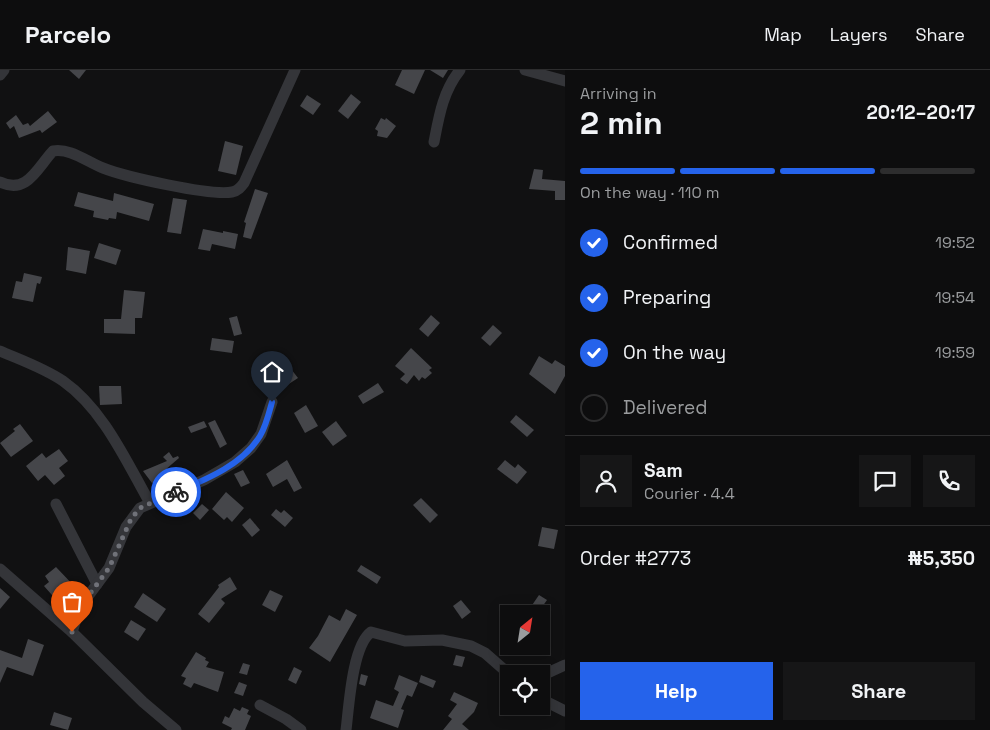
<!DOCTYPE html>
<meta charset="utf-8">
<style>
:root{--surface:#0d0d0e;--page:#161617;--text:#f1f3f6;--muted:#9a9c9e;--line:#2d2d2e;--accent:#2563eb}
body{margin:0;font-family:"Space Grotesk",sans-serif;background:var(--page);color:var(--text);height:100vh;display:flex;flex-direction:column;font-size:19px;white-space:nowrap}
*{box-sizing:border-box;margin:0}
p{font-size:16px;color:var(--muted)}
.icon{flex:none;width:28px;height:28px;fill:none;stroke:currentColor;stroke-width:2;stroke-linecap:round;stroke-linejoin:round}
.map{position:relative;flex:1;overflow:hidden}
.side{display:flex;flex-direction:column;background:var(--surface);width:425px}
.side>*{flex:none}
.needle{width:32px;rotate:30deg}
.fabs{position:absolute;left:500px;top:535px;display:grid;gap:10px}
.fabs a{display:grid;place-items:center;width:50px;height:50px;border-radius:0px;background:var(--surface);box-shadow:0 2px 12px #0003,0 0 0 1px var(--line);font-size:25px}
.pin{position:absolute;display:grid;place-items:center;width:42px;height:42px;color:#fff;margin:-51px -21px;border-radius:50% 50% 50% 0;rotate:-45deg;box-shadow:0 0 5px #0007}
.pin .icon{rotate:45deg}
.courier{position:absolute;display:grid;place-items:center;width:50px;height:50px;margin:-25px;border:4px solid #2563eb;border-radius:50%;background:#fff;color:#222;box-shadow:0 1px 6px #0007}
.summary em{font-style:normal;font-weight:800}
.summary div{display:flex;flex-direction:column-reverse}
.summary{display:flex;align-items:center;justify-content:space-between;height:85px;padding:0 15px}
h1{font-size:32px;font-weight:800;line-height:38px}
.bar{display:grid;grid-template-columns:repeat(4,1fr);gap:8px 5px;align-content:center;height:60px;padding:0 15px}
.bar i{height:6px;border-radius:4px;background:var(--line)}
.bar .selected{background:var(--accent)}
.bar p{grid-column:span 4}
.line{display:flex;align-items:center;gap:12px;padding:0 15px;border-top:1px solid var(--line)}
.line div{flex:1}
.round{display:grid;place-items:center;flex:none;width:52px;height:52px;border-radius:0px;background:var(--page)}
ol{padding:0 15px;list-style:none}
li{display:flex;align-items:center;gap:15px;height:55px}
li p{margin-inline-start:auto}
li .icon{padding:5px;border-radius:50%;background:var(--accent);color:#fff;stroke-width:4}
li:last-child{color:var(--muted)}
li i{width:28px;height:28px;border:2px solid var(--line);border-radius:50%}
.primary-button{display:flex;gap:10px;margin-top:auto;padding:10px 15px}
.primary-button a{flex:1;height:58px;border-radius:0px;background:var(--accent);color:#fff;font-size:20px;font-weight:800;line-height:58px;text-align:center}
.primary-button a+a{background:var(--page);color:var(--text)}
header{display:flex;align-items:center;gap:30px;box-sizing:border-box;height:70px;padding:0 25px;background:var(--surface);border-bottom:1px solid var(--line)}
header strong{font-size:24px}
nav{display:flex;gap:28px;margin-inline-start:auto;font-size:18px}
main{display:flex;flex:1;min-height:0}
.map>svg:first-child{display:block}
</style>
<header>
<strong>Parcelo</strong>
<nav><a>Map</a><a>Layers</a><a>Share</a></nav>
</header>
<main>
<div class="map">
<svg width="565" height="660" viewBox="0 0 565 660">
<rect width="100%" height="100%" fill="#111112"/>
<!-- building -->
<g fill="#45464a">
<path d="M69 0H86L79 9Z"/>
<path d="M402 0H425L414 24 395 15Z"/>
<path d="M430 0H448L443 8Z"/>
<path d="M351 24 361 32 348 49 338 41Z"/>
<path d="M307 25 321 34 313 45 300 36Z"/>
<path d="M48 41 57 52 42 63 40 60 19 68 14 56 10 59 6 53 16 45 23 55 28 53 30 56Z"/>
<path d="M381 48 385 50 386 48 396 56 387 68 377 66 378 61 375 59Z"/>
<path d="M225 71 243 76 236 105 218 101Z"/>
<path d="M534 99 543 100 542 109 565 111V130H555V121L529 119Z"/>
<path d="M255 119 268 123 251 169 243 167 246 153 244 152Z"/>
<path d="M78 122 113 131 114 123 154 134 149 151 117 142 116 149 109 148 108 150 93 147 94 141 74 136Z"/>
<path d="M173 128 187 130 181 164 167 162Z"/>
<path d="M203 159 223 163V161L238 164 235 179 212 174 210 181 198 179Z"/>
<path d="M99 173 121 180 116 195 94 188Z"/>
<path d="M68 177 90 181 86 204 66 200Z"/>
<path d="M24 203 42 207 40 214 37 213 33 232 12 228 16 211 22 212Z"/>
<path d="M124 220 145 222 142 248H135V264L104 263V249H121Z"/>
<path d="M431 245 440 253 428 267 419 259Z"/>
<path d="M237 246 242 264 234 266 229 248Z"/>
<path d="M493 255 502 263 490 276 481 268Z"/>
<path d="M212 268 234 271 232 283 210 280Z"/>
<path d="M411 278 432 298 429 300 432 303 425 309 422 307 419 311 414 305 407 314 400 309 405 304 395 296Z"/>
<path d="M539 286 552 294 555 290 565 296V306L555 324 529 304Z"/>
<path d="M288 295 298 308 278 321 269 308Z"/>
<path d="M378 313 384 322 363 334 358 326Z"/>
<path d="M99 316H121L122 334 100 335Z"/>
<path d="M306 335 318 356 305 363 294 343Z"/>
<path d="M516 345 534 360 527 367 510 352Z"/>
<path d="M215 350 227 374 220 378 208 353Z"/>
<path d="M204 351 207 357 191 363 188 357Z"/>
<path d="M336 351 347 366 333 376 322 362Z"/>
<path d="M20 354 33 371 11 387 0 373 15 361 13 359Z"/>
<path d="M59 379 68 391 59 398 65 406 54 415 45 405 38 411 26 396 42 383 46 388Z"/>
<path d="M169 382 173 388 178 386 179 388 165 400 168 406 152 413 143 401 167 391 163 387Z"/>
<path d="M287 390 302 418 294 422 287 409 273 417 266 404Z"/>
<path d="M505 390 515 398 518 394 527 402 517 414 497 399Z"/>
<path d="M243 400 250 413 241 417 234 404Z"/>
<path d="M226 422 244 438 232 452 227 447 224 450 212 439Z"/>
<path d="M421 428 438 445 430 453 413 435Z"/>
<path d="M202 434 209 440 200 450 193 443Z"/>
<path d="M276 439 281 443 284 440 293 448 285 457 271 445Z"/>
<path d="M250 448 260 460 252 467 242 455Z"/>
<path d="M542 457 558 460 554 479 538 476Z"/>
<path d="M361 495 381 507 377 514 357 501Z"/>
<path d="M56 497 76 518 59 533 44 516 49 512 45 506Z"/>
<path d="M230 507 237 519 221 529 225 533 209 553 198 544 219 517 218 515Z"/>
<path d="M0 518 10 527 0 539Z"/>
<path d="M270 520 283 526 275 542 262 535Z"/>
<path d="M143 523 166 539 157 552 134 537Z"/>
<path d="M539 525 547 530 537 544H526Z"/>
<path d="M461 530 471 542 462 549 453 536Z"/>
<path d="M346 539 357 545 330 592 309 578 318 566 329 545 340 551Z"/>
<path d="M131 550 146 559 138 571 124 562Z"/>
<path d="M28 569 44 575 33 606 7 597 0 613V580L22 588Z"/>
<path d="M196 582 206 588 205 590 209 592 206 597 224 602 218 622 194 613 191 618 183 614 186 608 181 606Z"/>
<path d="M456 585 465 587 462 597 453 595Z"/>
<path d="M243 593 250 595 247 605 239 603Z"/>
<path d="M294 597 302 601 296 614 288 610Z"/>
<path d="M361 604 368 606 365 616 359 614Z"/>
<path d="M399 605 418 613 412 627 407 625 401 639 404 640 398 658 370 648 376 630 393 636 399 622 394 619Z"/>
<path d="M421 605 436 611 433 618 419 612Z"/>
<path d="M239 612 247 615 243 626 234 623Z"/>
<path d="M454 622 478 633 474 642 462 654 469 660H443L452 649 448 646 457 634 450 630Z"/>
<path d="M242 637 249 640 247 644 251 646 245 660H231L232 658 222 653 225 646 229 648 234 638 240 641Z"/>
<path d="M54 642 72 648 68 660 50 655Z"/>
</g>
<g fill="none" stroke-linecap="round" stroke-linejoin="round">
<!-- minor -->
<g stroke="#343539" stroke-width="11">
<path d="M525 0 565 11"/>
<path d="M0 5 4 0"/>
<path d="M434 72C439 46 443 21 460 0"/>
<path d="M0 112C27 125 37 98 53 81 71 78 87 92 103 98 126 107 210 126 232 122 238 121 241 117 244 113L295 0"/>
<path d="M0 281C21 290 44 298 63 311 104 340 126 391 150 433"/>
<path d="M56 434 97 514"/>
<path d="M0 499 72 562 143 632 176 660"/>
<path d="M72 562 80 537 109 498 126 457 140 438 204 410 235 392 251 378 261 364 272 332"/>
<path d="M541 606 565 595"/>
<path d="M541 629 565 641"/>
<path d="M260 635 286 649 301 660"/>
<path d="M346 660C349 637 352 576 371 562L405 571 442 570 471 576 485 583 509 604"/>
</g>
</g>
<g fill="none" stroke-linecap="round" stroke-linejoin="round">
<!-- done -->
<path stroke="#707279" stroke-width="5" stroke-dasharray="0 9" d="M72 562 80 537 109 498 131 449 140 438 176 422"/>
<!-- route -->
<path stroke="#2563eb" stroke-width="6" d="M176 422C207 409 242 395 260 366 266 356 269 343 272 332"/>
</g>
</svg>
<div class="fabs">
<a><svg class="needle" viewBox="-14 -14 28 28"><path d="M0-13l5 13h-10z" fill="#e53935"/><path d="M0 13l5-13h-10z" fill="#9a9c9e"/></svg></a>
<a><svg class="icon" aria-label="locate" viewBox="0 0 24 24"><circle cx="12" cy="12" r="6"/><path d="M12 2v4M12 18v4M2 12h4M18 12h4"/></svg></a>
</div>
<div class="pin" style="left:72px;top:562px;background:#ea580c"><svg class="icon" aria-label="bag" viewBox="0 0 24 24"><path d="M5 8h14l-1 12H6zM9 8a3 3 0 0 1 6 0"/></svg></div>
<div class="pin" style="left:272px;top:332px;background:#1f2937"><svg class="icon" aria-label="home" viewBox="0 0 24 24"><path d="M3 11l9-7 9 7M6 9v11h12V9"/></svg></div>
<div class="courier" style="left:176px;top:422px"><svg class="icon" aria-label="bike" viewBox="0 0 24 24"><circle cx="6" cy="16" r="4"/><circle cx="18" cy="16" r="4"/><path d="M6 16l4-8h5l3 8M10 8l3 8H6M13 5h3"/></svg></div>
</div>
<section class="side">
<div class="summary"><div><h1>2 min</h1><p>Arriving in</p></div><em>20:12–20:17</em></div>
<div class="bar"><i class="selected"></i><i class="selected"></i><i class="selected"></i><i></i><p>On the way · 110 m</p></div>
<ol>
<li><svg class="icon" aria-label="check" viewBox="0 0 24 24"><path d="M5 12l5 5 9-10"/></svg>Confirmed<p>19:52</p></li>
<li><svg class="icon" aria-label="check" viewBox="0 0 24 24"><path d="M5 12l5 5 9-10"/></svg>Preparing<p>19:54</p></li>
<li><svg class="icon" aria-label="check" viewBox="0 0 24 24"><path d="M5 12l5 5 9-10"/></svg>On the way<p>19:59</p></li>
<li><i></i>Delivered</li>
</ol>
<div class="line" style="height:90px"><a class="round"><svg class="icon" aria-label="person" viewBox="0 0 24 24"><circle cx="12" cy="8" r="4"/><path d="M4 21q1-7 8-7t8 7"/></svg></a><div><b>Sam</b><p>Courier · 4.4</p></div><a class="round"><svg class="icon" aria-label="chat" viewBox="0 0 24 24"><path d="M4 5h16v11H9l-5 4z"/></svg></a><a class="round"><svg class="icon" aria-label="phone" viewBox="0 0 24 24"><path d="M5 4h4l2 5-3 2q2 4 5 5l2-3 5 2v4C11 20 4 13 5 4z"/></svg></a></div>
<div class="line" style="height:65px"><div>Order #2773</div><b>₦5,350</b></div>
<div class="primary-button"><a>Help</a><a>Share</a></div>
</section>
</main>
